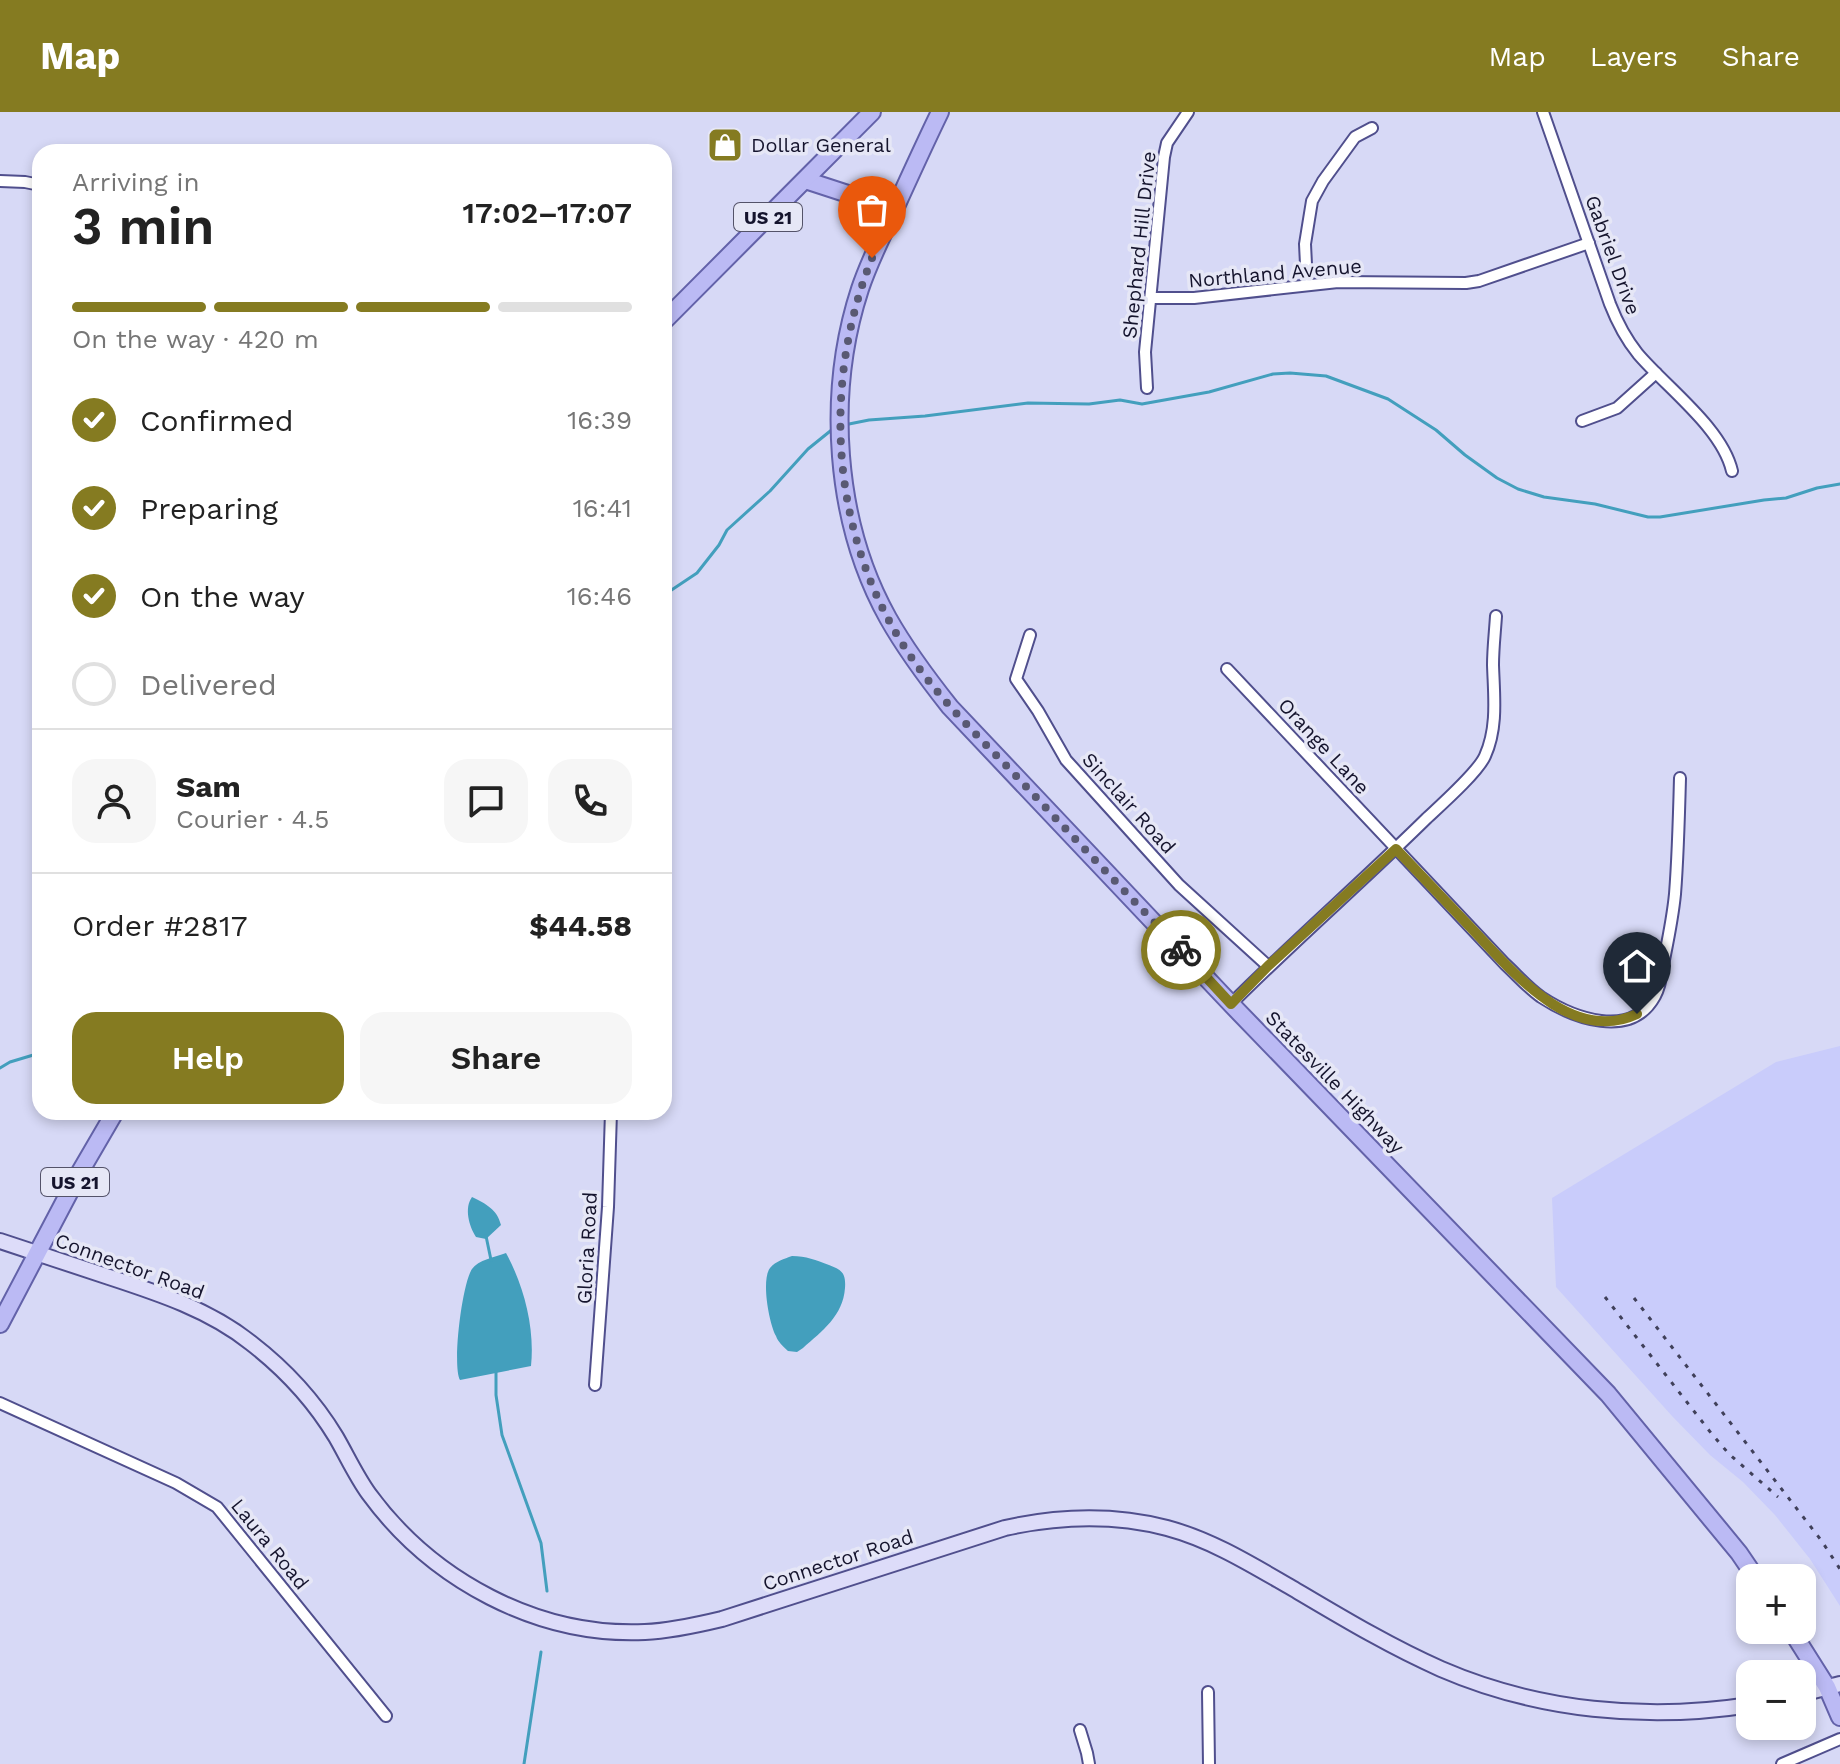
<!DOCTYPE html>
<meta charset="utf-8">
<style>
:root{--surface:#fff;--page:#f6f6f6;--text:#222;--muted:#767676;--line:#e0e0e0;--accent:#857b21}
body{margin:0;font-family:"Work Sans",sans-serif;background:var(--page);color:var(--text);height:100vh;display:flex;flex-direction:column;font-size:30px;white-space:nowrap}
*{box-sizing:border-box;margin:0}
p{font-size:26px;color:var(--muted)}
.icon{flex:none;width:44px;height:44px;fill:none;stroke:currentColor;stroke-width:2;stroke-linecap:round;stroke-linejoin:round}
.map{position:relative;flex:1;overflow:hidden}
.drawer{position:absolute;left:32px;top:32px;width:640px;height:976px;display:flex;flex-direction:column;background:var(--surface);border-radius:24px;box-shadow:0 4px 12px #0003}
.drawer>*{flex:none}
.controls{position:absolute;left:1736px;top:1452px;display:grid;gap:16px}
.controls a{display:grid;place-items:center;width:80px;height:80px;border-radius:16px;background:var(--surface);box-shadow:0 4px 12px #0003;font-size:40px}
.pin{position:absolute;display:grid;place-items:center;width:68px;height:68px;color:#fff;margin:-82px -34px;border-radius:50% 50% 50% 0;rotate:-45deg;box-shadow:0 0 8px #0007}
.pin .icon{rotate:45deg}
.courier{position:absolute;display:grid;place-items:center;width:80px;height:80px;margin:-40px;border:6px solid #857b21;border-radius:50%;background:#fff;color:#222;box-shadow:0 2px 10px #0007}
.head em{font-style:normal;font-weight:600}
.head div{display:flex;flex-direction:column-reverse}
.head{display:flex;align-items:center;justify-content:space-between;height:136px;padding:0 40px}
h1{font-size:52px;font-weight:600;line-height:60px}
.bar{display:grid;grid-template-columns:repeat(4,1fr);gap:12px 8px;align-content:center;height:96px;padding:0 40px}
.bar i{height:10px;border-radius:6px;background:var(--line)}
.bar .on{background:var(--accent)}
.bar p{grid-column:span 4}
.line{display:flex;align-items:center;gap:20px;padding:0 40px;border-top:2px solid var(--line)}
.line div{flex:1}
.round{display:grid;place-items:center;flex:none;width:84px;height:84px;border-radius:24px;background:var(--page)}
ol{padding:0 40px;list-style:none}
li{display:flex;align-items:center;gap:24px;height:88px}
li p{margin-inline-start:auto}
li .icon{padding:8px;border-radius:50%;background:var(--accent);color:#fff;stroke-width:4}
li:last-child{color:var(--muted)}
li i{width:44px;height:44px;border:4px solid var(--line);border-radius:50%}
.cta{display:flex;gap:16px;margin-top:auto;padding:16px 40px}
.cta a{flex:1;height:92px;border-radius:24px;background:var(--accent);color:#fff;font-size:32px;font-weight:600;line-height:92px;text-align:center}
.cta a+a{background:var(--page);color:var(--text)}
header{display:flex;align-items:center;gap:48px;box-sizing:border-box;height:112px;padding:0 40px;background:var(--accent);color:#fff}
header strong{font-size:38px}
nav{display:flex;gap:44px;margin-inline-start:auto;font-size:28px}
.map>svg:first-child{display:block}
</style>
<header>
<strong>Map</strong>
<nav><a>Map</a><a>Layers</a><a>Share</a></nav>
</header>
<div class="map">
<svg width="1840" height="1652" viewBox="0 0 1840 1652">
<rect width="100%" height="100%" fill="#d7d9f6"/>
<!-- built -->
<path fill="#c9ccfb" d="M1840 934V1494L1810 1447 1775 1403 1743 1370 1710 1343 1672 1304 1556 1175 1552 1086 1776 950Z"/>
<!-- water -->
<g fill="#439fbd">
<path d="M472 1085C486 1092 497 1097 501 1113L486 1127 476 1125C469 1114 464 1096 472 1085Z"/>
<path d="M506 1141C524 1174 535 1216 531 1254L460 1268C452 1253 462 1172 472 1157 478 1148 495 1145 506 1141Z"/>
<path d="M792 1144C806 1144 816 1148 829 1153 842 1158 846 1161 845 1176 843 1204 822 1219 803 1236L797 1240 788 1239C783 1234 778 1230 776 1224 769 1211 761 1168 770 1156 776 1149 784 1147 792 1144Z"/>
</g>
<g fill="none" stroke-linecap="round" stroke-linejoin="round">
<!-- stream -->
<g stroke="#439fbd" stroke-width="3">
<path d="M844 313 869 308 925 304 1028 291 1089 292 1120 288 1142 292 1209 280 1273 262 1290 261 1326 264 1388 287 1436 318 1465 343 1497 366 1518 377 1544 385 1595 392 1648 405H1660L1764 388 1786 386 1817 376 1840 372"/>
<path d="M667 481 697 461 719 433 727 418 770 379 808 337 834 316"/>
<path d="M0 956 10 950 40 941"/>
<path d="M486 1124 491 1148"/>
<path d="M496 1258V1283L502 1323 541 1431 547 1479"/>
<path d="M524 1652 541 1540"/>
</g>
<defs>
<g id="street">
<path d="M1543 0 1610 192C1617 210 1626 227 1638 242 1667 276 1722 316 1732 359"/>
<path d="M0 69 25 70 40 73"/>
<path d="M1307 173 1305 132 1312 89 1323 69 1355 25 1372 16"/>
<path d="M1151 186H1194L1338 170 1466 171 1479 169 1589 131"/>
<path d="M1147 276 1145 240 1164 45 1167 31 1188 0"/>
<path d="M1582 309 1617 296 1656 261"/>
<path d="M1030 523 1016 567 1038 599 1066 648 1179 773 1268 854"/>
<path d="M1227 557 1505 852C1517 863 1528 876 1541 885 1573 906 1631 928 1655 884 1662 872 1662 856 1665 843 1669 823 1673 803 1675 782 1678 744 1679 705 1680 666"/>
<path d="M1231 892C1295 828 1363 769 1427 706 1442 692 1478 660 1485 644 1498 615 1494 584 1493 553 1493 537 1495 520 1496 504"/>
<path d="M595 1273 608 1095 611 1000"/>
<path d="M0 1291 176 1371 217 1395 386 1604"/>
<path d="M1208 1580 1209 1652"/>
<path d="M1080 1618 1087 1641 1089 1652"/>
<path d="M1782 1652 1840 1627"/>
</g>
<g id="secondary">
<path d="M0 1129C36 1141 73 1153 109 1165 158 1181 210 1198 251 1231 286 1258 313 1287 336 1325 347 1344 356 1364 369 1382 432 1468 537 1525 645 1520 671 1519 697 1513 722 1507L1005 1416C1059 1404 1113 1402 1167 1416 1212 1428 1252 1453 1292 1476 1341 1505 1389 1534 1441 1557 1538 1599 1647 1609 1750 1593"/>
<path d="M1802 1582 1840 1572"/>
</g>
<g id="primary">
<path d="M940 0C924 33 909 66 894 99 882 124 869 150 860 177 826 281 834 409 888 506 906 538 927 566 950 595L1231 892 1608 1282 1739 1441 1756 1466"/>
<path d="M805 68 894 97"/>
<path d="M664 209 872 0"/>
<path d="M0 1212 80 1060 115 1000"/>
<path d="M1791 1518 1827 1575 1840 1605"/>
</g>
</defs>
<!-- street casing -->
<use href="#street" stroke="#504f8d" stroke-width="14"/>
<!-- secondary casing -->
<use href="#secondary" stroke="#504f8d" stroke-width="18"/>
<!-- primary casing -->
<use href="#primary" stroke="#6362a9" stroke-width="20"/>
<!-- street -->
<use href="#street" stroke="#fff" stroke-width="10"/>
<!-- secondary -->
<use href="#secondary" stroke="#dddcf9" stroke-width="14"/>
<!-- primary -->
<use href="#primary" stroke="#bbbaf4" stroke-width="16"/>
<!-- rail -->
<g stroke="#40405a" stroke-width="3" stroke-dasharray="4 8" stroke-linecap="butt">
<path d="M1605 1185 1711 1321 1729 1342 1778 1385"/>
<path d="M1634 1186 1821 1428 1840 1457"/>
</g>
</g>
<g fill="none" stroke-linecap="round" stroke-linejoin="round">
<!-- done -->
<path stroke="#595973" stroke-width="8" stroke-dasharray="0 14.4" d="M872 146C819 279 832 435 916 552 946 594 983 629 1018 666 1072 724 1126 781 1181 838"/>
<!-- route -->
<path stroke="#857b21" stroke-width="10" d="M1181 838 1231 892 1268 854 1396 737C1422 764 1447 791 1473 818 1512 859 1572 933 1637 902"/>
</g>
<!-- icons -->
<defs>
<symbol id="shop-square" viewBox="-11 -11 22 22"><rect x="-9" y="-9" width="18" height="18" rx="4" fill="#857b21" stroke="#e6e7f6"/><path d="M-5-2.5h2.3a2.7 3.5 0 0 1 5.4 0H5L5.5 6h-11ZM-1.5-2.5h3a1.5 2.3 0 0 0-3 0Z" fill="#fff"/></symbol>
</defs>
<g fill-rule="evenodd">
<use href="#shop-square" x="705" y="13" width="40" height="40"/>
</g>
<g text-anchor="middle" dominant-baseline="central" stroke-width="7" stroke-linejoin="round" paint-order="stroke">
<!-- shield labels -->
<g fill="#e6e7f6" stroke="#545369" stroke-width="2">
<rect x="734" y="91" width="68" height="28" rx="6"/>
<rect x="41" y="1056" width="68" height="28" rx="6"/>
</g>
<g font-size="18" font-weight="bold" fill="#15142d">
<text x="768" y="105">US 21</text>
<text x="75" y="1070">US 21</text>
</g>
<!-- poi labels -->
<g font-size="20" fill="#15142d" stroke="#e6e7f6" text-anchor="start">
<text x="751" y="33">Dollar General</text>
</g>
<!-- street labels -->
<g font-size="20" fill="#15142d" stroke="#e6e7f6">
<text transform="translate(1139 133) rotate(-84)">Shephard Hill Drive</text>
<text transform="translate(1613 143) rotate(70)">Gabriel Drive</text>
<text transform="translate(1275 161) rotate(-5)">Northland Avenue</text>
<text transform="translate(1324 634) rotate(47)">Orange Lane</text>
<text transform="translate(1129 691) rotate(48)">Sinclair Road</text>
<text transform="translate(1335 970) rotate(46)">Statesville Highway</text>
<text transform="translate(587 1136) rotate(-87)">Gloria Road</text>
<text transform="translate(130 1154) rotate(20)">Connector Road</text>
<text transform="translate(270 1432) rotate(51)">Laura Road</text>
<text transform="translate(838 1448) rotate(-18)">Connector Road</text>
</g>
</g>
</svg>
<div class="controls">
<a>+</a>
<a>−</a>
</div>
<div class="pin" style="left:872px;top:146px;background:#ea580c"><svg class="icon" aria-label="bag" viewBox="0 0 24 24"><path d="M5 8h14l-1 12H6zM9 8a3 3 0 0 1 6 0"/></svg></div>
<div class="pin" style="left:1637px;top:902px;background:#1f2937"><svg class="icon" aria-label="home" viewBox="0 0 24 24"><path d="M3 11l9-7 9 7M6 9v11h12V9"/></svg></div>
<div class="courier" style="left:1181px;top:838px"><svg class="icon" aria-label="bike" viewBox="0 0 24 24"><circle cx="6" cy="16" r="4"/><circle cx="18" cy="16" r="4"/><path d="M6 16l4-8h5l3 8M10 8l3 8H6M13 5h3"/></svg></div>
<section class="drawer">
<div class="head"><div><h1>3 min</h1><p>Arriving in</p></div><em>17:02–17:07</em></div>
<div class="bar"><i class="on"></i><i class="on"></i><i class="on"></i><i></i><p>On the way · 420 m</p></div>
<ol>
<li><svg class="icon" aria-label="check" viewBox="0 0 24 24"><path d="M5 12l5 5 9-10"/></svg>Confirmed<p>16:39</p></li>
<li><svg class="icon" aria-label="check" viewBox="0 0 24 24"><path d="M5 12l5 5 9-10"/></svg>Preparing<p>16:41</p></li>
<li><svg class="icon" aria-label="check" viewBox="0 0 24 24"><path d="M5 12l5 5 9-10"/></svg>On the way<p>16:46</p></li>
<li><i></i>Delivered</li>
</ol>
<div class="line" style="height:144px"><a class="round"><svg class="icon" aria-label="person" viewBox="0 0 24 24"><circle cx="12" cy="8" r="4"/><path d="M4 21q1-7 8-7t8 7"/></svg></a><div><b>Sam</b><p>Courier · 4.5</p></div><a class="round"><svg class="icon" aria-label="chat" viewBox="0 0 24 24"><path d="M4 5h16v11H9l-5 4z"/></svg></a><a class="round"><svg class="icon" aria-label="phone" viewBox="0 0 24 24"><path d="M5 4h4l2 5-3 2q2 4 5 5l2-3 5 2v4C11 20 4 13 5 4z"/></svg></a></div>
<div class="line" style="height:104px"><div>Order #2817</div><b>$44.58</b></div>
<div class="cta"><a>Help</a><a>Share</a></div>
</section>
</div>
